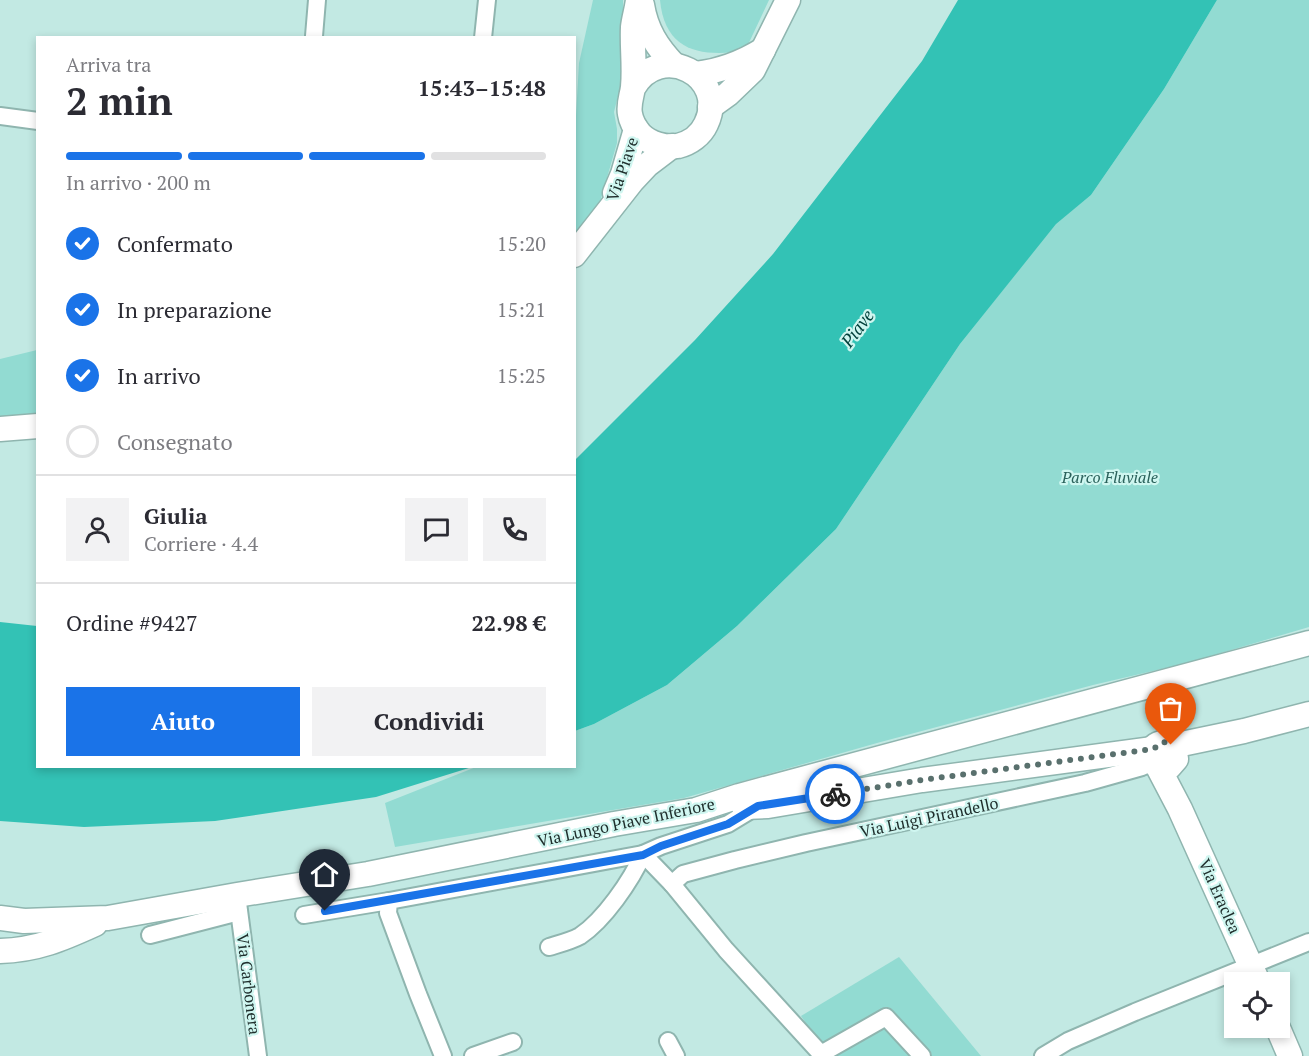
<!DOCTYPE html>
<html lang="it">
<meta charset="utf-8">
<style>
:root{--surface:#fff;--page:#f2f2f3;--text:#2b2b33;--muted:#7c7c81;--line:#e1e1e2;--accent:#1a73e8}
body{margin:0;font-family:"PT Serif",serif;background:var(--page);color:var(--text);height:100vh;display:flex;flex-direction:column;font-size:22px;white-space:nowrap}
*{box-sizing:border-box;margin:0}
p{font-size:20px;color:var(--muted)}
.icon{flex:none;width:33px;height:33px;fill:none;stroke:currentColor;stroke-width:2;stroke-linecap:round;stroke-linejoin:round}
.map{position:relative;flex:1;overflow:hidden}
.panel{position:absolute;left:36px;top:36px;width:540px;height:732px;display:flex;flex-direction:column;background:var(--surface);border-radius:0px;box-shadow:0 3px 9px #0003}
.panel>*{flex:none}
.tools{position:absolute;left:1224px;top:972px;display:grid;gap:12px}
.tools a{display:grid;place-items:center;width:66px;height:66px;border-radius:0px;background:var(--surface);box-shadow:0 3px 9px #0003;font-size:30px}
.pin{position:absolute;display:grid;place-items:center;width:51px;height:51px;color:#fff;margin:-62px -26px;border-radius:50% 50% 50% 0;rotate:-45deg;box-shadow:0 0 6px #0007}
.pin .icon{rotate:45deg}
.courier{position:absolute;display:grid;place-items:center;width:60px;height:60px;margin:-30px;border:4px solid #1a73e8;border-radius:50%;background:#fff;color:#222;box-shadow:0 2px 8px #0007}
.headline em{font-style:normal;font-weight:700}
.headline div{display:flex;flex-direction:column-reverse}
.headline{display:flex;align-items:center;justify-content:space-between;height:102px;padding:0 30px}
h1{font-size:39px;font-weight:700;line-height:45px}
.bar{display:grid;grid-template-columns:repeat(4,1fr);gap:9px 6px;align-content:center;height:72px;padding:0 30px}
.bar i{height:8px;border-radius:4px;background:var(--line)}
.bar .selected{background:var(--accent)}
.bar p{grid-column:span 4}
.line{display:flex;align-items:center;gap:15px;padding:0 30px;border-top:2px solid var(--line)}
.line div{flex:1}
.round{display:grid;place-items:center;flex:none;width:63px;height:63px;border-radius:0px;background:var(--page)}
ol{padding:0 30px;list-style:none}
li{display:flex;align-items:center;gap:18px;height:66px}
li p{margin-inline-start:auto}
li .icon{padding:6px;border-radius:50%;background:var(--accent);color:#fff;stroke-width:4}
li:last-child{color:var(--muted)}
li i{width:33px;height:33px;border:3px solid var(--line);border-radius:50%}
.button{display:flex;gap:12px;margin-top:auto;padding:12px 30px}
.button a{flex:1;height:69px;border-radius:0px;background:var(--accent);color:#fff;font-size:24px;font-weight:700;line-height:69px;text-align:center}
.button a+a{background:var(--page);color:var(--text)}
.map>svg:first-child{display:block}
</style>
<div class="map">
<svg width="1309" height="1056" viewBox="0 0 1309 1056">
<rect width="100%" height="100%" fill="#c2e9e3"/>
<!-- green -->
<g fill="#92dbd2">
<path d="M593 0H623L624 72 614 112 617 129V143L600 202 586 229 575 242 574 150 579 63Z"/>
<path d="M660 0H769L745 51C701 57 665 52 660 0Z"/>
<path d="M1217 0H1309V627L1187 663 1093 685 877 743 684 798 395 847 385 803 476 767 574 766 575 731 594 724 667 685 737 626 836 529 960 344 1056 223 1091 195 1164 89Z"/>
<path d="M37 350V416L0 419V359Z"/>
<path d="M899 957 981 1056H828L801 1016Z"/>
</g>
<!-- water -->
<g fill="#33c2b5">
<path d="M958 0H1217L1164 89 1091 195 1056 224 960 344 836 529 737 626 667 685 594 724 575 731V460L695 340 773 254 922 61Z"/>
<path d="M0 622 37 626 38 766 472 767 376 797 215 821 84 827 0 821Z"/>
</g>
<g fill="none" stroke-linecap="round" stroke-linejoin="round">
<defs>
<g id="street">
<path d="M314 36 317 0"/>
<path d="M483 38 487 0"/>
<path d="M0 116 38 121"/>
<path d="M237 895 258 1056"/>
<path d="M304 915 389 901"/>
<path d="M150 935 239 912"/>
<path d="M549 947C559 944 571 941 580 936 604 920 631 881 643 854L661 846 728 824 756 807"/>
<path d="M668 1041 676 1056"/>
<path d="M443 1056 418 994 388 913 389 901 643 854 672 884"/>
<path d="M473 1056 513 1042"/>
<path d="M922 1056 886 1017 821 1054 726 950 672 884 683 874 735 860 806 843 1085 783 1142 767 1153 762"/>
<path d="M1043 1056 1068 1041 1135 1012 1309 942"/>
</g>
<g id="secondary">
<path d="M642 5C646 30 657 47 674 65"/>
<path d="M696 74C721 71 742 63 763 50"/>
<path d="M633 88C660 40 729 76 706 124 701 135 690 143 678 146 665 148 650 144 640 134 635 128 631 121 630 114 628 104 632 96 633 87 635 67 632 47 633 27 634 18 637 9 638 0"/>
<path d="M710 107 728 94 753 70 788 0"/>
<path d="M615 193 623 174 636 129"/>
<path d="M574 255 632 181 647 165 672 146"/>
<path d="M0 429 38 426"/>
<path d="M1172 746 1244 731 1309 714"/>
<path d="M1158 767H1169L1176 759 1174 748C1164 738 1149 744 1151 759L1158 767 1180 809 1258 982"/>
<path d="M744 807 768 806 922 780 1153 749"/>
<path d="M0 918 24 921 108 918 237 895 368 874 614 824 696 810 739 796 1309 643"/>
<path d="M0 951C37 950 62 939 95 924"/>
<path d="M1278 1028 1290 1056"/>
</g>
</defs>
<!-- street casing -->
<use href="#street" stroke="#8fb5af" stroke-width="20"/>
<!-- secondary casing -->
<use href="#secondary" stroke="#8fb5af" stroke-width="27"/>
<!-- street -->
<use href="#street" stroke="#fff" stroke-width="16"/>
<!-- secondary -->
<use href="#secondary" stroke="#fff" stroke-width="24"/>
</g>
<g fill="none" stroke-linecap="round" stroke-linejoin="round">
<!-- done -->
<path stroke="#59706d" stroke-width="6" stroke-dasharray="0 10.8" d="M835 794 922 780 1153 749 1164 742 1171 745"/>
<!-- route -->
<path stroke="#1a73e8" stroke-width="8" d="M325 911 643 855 661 846 728 824 758 806 835 794"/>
</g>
<g text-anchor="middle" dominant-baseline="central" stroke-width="4.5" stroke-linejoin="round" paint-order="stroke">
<!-- street labels -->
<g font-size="16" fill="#202f2d" stroke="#cff6f0">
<text transform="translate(622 169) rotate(-71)">Via Piave</text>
<text transform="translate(929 817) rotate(-12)">Via Luigi Pirandello</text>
<text transform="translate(626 822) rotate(-12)">Via Lungo Piave Inferiore</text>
<text transform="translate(1220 896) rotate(66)">Via Eraclea</text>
<text transform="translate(249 984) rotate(83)">Via Carbonera</text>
</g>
<!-- park labels -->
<g font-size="16" font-style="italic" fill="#2a615b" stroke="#cff6f0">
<text x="1110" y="477">Parco Fluviale</text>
</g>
<!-- water labels -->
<g font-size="18" font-style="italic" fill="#003f3a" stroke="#cff6f0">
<text transform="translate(857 328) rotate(-53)">Piave</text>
</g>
</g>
</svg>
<div class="tools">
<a><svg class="icon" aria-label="locate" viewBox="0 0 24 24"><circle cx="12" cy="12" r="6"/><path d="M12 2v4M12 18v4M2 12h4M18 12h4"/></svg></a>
</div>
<div class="pin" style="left:1171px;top:745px;background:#ea580c"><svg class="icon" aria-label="bag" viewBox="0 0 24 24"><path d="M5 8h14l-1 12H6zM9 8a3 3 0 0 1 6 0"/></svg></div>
<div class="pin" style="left:325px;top:911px;background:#1f2937"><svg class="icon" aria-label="home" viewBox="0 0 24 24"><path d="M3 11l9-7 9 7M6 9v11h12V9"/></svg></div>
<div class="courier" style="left:835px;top:794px"><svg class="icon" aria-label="bike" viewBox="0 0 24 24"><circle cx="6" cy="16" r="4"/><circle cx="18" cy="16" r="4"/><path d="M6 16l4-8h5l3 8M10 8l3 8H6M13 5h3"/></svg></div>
<section class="panel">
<div class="headline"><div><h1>2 min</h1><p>Arriva tra</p></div><em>15:43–15:48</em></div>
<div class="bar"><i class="selected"></i><i class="selected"></i><i class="selected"></i><i></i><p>In arrivo · 200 m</p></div>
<ol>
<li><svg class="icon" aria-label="check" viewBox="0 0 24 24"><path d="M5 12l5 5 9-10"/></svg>Confermato<p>15:20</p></li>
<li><svg class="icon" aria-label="check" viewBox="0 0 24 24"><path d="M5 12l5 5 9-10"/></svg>In preparazione<p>15:21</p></li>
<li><svg class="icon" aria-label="check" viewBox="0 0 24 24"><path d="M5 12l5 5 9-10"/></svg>In arrivo<p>15:25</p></li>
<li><i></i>Consegnato</li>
</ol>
<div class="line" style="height:108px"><a class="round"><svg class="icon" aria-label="person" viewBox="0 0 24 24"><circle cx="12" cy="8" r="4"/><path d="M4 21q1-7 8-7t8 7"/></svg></a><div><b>Giulia</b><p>Corriere · 4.4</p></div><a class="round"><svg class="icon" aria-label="chat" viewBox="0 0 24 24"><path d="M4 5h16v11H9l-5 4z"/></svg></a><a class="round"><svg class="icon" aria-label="phone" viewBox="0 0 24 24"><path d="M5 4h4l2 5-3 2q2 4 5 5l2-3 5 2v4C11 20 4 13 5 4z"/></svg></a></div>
<div class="line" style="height:78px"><div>Ordine #9427</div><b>22.98 €</b></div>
<div class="button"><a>Aiuto</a><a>Condividi</a></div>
</section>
</div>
